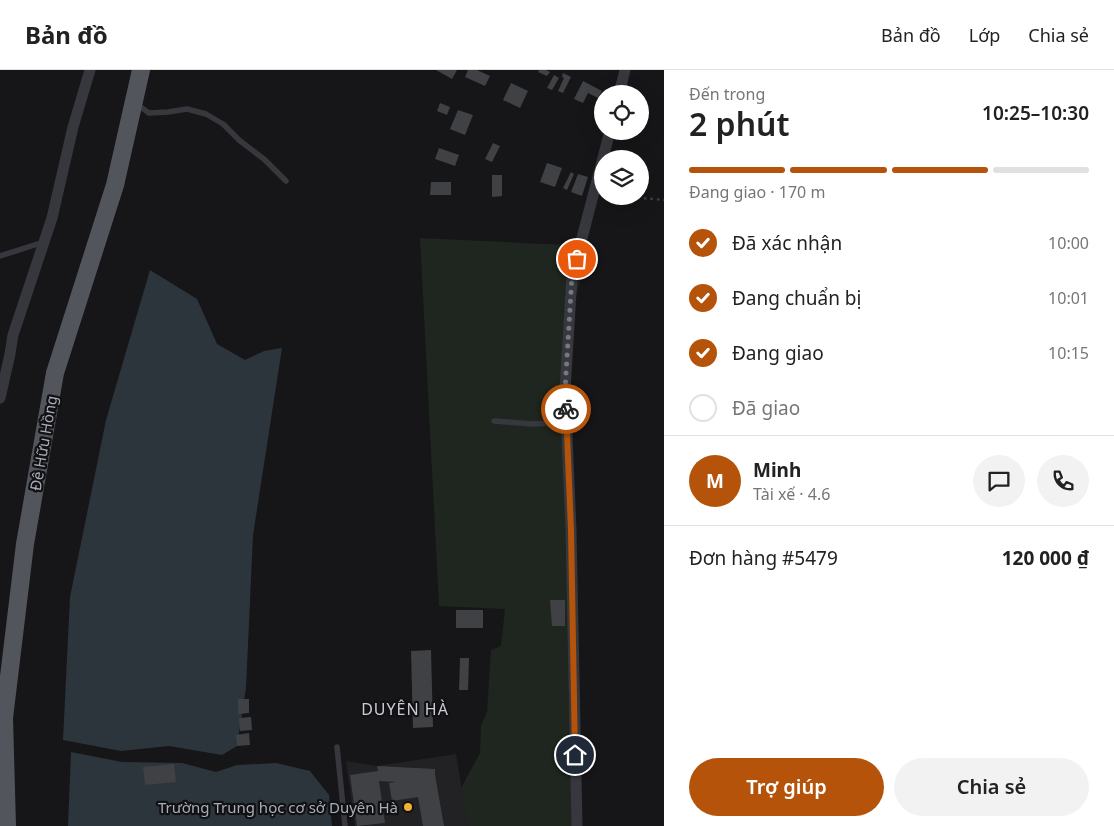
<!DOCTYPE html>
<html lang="vi">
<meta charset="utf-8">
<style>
:root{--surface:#fff;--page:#f2f2f2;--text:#222;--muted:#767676;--line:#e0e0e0;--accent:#b45309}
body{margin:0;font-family:"Noto Sans",sans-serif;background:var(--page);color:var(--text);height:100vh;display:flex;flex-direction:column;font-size:19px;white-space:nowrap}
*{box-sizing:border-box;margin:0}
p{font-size:16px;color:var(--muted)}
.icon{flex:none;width:28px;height:28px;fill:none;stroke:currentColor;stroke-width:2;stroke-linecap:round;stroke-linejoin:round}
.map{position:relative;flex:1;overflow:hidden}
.panel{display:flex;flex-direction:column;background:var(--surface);width:450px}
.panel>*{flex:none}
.buttons{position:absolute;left:594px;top:15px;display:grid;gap:10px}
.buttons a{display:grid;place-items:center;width:55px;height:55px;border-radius:50%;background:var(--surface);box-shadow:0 5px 20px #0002;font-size:25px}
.pin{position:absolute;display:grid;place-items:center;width:42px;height:42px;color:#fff;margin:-21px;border:2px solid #fff;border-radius:50%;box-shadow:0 1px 5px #0007}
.courier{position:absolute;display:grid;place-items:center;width:50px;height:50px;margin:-25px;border:4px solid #b45309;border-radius:50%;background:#fff;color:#222;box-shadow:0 1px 6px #0007}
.head em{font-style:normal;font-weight:600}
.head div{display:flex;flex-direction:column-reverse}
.head{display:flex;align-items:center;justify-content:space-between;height:85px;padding:0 25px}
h1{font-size:32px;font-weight:600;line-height:38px}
.bar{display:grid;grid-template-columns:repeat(4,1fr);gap:8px 5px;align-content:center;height:60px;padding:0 25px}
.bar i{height:6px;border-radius:4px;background:var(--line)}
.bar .selected{background:var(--accent)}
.bar p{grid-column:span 4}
.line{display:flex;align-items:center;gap:12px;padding:0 25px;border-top:1px solid var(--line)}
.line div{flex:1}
.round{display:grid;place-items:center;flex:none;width:52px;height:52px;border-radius:26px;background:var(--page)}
ol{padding:0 25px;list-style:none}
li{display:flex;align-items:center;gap:15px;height:55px}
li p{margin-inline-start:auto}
li .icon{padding:5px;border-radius:50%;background:var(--accent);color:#fff;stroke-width:4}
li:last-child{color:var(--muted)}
li i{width:28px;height:28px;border:2px solid var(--line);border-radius:50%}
.button{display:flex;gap:10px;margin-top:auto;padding:10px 25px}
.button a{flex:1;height:58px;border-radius:30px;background:var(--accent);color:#fff;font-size:20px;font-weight:600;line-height:58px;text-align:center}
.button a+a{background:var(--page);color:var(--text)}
header{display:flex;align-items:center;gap:30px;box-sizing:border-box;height:70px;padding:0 25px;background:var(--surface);border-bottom:1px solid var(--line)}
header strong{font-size:24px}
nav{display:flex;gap:28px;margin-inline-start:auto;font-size:18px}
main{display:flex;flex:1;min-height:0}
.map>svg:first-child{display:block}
</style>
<header>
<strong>Bản đồ</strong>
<nav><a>Bản đồ</a><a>Lớp</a><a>Chia sẻ</a></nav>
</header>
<main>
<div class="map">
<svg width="664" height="756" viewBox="0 0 664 756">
<rect width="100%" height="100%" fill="#161618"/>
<!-- built -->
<path fill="#222225" d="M456 684 468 756H355L346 691 377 696Z"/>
<!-- green -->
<path fill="#1e261f" d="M420 168 589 176 564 273 577 756H468L461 718 480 683 481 655 487 642 491 580 501 576 505 539 439 536Z"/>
<!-- water -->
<g fill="#2c353c">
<path d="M150 200 197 229 217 274 245 290 264 281 282 278 253 465 246 618 237 676 222 685 169 676 121 681 63 670 70 527 106 350Z"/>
<path d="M71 682 122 692 182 693 216 702 237 695 276 693 310 701 329 725 332 756H68Z"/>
</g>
<!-- building -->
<g fill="#404145">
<path d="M436 0H457L452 9Z"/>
<path d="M468 0H477L490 6 485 16 465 7Z"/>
<path d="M539 0H546L550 2 547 6 538 2Z"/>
<path d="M563 3 571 7 563 23 558 21 564 8 562 7Z"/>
<path d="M554 5 559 8 552 20 547 18Z"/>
<path d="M583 11 602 21 598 28 588 23 583 33 574 29Z"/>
<path d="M511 13 528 21 520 38 503 30Z"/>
<path d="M440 33 450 37 447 45 437 41Z"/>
<path d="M458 40 473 45 465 65 450 59Z"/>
<path d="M493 73 500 76 492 92 485 89Z"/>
<path d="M439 78 459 85 455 96 435 89Z"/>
<path d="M547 93 562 98 555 117 540 112Z"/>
<path d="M571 102 574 104 567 120 563 118Z"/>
<path d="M578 104 588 107 582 126 571 122Z"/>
<path d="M492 105H502V126L492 127Z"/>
<path d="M431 112H451V125H430Z"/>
<path d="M550 530H565V556H552Z"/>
<rect x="456" y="540" width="27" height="18"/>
<path d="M431 580 433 657 413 658 411 581Z"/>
<path d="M460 588H469L468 620H459Z"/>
<path d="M238 629H249V643L238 644Z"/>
<path d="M251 647 252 660 240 661 239 648Z"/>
<path d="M249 663 250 675 237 676 236 665Z"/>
<path d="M174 694 176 712 145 715 143 697Z"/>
<path d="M377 696 435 699V705L444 756H423L418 727 392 731 389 713 396 712 379 711 385 753 357 756 350 705 378 701Z"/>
</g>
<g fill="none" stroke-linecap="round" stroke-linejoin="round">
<!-- path -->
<path stroke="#3d3f44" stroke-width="2.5" stroke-dasharray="2.5 4" stroke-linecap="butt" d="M618 126 664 130"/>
<!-- service -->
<g stroke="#37383d" stroke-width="5.5">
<path d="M135 33 149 43 168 42 187 39 206 44 223 54 239 70 265 90 286 111"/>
<path d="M0 186 44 172"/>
<path d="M494 351 532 354 566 352"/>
<path d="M337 677 345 756"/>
</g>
<!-- minor -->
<g stroke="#37383d" stroke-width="11">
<path d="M619 24 625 0"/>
<path d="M0 328 10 284 13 265 52 148 73 57 90 0"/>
<path d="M577 756 571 460 565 320 572 206 610 61"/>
</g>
<!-- primary -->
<path stroke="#53555c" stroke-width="18" d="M7 756 4 648 25 474 55 303 115 115 141 0"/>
</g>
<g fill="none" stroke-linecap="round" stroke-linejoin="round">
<!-- done -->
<path stroke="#757880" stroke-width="5" stroke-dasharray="0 9" d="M566 339 565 320 572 206 577 189"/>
<!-- route -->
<path stroke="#b45309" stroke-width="6" d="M566 339 571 460 575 685"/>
</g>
<!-- markers -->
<circle fill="#f2b134" stroke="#111113" stroke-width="2" cx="408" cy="737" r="5"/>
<g text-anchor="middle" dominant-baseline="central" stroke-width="4.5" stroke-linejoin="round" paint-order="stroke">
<!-- street labels -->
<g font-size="15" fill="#a8adb8" stroke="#111113">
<text transform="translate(43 373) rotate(-80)">Đê Hữu Hồng</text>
</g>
<!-- poi labels -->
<g font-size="15" fill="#a8adb8" stroke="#111113" text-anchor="end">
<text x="398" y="737">Trường Trung học cơ sở Duyên Hà</text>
</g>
<!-- neighbourhood labels -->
<g font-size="16" letter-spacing="1" fill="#c9ccd4" stroke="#111113">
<text x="405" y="639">DUYÊN HÀ</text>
</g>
</g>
</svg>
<div class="buttons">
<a><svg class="icon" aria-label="locate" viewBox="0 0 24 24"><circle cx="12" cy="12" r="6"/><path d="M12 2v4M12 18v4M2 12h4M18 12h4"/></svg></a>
<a><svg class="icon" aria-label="layers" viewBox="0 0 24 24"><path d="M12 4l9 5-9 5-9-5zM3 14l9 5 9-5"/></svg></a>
</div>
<div class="pin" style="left:577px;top:189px;background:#ea580c"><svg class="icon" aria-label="bag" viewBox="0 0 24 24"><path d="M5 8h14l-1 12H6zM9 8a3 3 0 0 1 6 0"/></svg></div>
<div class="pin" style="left:575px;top:685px;background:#1f2937"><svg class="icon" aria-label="home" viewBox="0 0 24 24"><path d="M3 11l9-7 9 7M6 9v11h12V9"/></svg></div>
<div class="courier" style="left:566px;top:339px"><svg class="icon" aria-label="bike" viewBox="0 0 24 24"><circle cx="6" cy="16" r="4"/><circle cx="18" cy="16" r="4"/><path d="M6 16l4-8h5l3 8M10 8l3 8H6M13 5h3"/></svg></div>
</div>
<section class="panel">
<div class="head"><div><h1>2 phút</h1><p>Đến trong</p></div><em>10:25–10:30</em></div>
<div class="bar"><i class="selected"></i><i class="selected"></i><i class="selected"></i><i></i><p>Đang giao · 170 m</p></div>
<ol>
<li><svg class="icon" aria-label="check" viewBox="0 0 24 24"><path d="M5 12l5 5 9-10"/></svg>Đã xác nhận<p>10:00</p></li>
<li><svg class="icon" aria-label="check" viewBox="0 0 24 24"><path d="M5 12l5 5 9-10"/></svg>Đang chuẩn bị<p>10:01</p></li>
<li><svg class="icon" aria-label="check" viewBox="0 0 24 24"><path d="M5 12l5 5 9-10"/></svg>Đang giao<p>10:15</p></li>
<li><i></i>Đã giao</li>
</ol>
<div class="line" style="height:90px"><b class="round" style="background:var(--accent);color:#fff">M</b><div><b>Minh</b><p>Tài xế · 4.6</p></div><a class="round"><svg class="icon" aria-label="chat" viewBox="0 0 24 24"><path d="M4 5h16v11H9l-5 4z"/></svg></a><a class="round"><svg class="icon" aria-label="phone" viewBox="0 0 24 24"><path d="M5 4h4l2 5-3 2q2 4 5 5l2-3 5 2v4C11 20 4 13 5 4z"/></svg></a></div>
<div class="line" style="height:65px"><div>Đơn hàng #5479</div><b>120 000 ₫</b></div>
<div class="button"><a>Trợ giúp</a><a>Chia sẻ</a></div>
</section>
</main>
